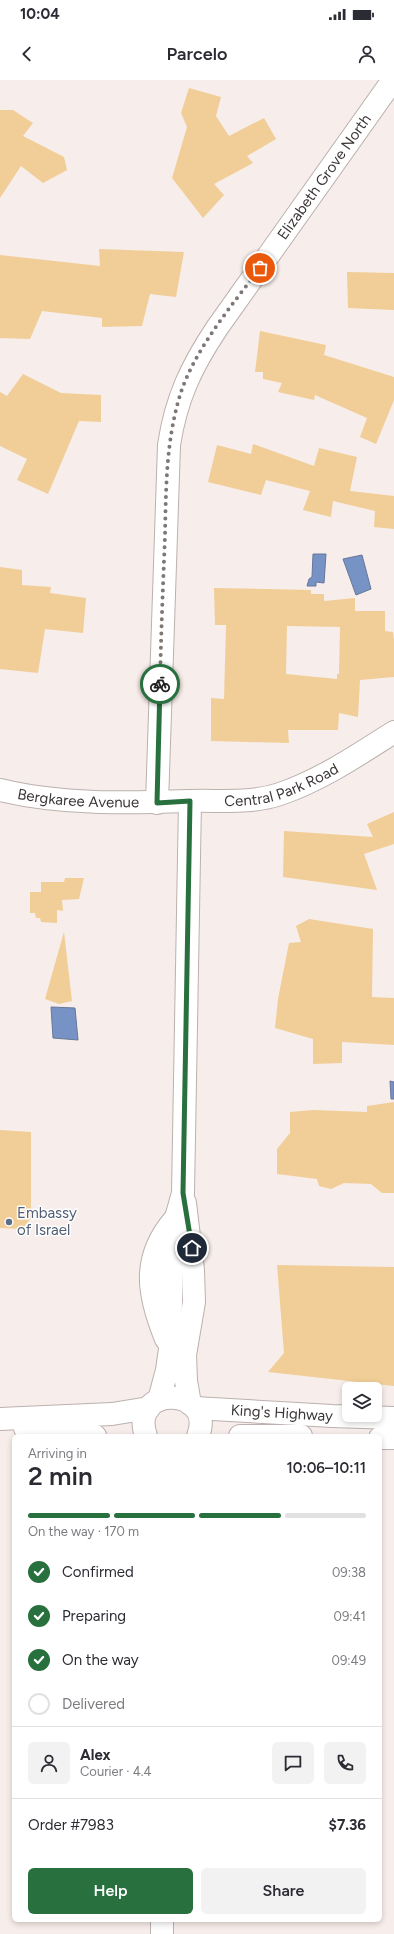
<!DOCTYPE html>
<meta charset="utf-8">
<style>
:root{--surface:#fff;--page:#f2f2f3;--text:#2b2b33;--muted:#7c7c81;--line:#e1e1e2;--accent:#28703d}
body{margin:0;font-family:Figtree,sans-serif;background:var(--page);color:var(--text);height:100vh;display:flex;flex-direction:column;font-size:15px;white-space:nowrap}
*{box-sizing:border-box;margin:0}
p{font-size:13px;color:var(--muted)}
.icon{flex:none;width:22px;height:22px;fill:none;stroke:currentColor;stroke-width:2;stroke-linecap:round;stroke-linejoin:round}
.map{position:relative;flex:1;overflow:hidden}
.sheet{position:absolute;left:12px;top:1354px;width:370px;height:488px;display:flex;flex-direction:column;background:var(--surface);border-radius:6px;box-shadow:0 2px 6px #0003}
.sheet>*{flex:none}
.buttons{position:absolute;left:342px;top:1302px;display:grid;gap:8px}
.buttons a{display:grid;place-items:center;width:40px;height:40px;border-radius:6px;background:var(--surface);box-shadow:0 2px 6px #0003;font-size:20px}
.pin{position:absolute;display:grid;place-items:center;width:34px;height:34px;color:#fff;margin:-17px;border:2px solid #fff;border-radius:50%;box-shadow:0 1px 4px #0007}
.courier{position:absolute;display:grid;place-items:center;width:40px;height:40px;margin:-20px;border:3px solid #28703d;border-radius:50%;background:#fff;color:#222;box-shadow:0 1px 5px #0007}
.summary em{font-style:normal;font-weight:600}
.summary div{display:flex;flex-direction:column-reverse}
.summary{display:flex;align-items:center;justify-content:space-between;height:68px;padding:0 16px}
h1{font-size:26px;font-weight:600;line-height:30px}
.bar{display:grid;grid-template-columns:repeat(4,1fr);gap:6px 4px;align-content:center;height:48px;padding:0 16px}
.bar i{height:5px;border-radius:3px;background:var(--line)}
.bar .selected{background:var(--accent)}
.bar p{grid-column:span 4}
.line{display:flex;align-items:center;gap:10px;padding:0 16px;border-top:1px solid var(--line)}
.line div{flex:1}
.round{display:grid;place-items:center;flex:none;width:42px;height:42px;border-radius:6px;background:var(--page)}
ol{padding:0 16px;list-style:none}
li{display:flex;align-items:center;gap:12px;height:44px}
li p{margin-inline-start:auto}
li .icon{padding:4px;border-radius:50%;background:var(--accent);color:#fff;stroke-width:4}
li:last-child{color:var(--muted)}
li i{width:22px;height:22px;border:2px solid var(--line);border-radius:50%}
.button{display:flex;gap:8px;margin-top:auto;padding:8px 16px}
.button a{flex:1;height:46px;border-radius:6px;background:var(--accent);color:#fff;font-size:16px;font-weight:600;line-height:46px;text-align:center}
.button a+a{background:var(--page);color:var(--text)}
.status{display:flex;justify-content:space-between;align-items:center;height:28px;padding:0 20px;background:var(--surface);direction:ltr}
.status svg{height:11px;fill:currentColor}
header{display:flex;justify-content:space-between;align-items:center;height:52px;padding:0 16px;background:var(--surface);font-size:18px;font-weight:600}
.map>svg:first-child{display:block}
</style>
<div class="status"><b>10:04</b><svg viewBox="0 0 49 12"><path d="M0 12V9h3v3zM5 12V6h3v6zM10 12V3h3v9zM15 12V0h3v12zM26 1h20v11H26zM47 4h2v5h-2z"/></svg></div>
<header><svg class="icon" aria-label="back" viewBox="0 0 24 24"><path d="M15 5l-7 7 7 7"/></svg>Parcelo<svg class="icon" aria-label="person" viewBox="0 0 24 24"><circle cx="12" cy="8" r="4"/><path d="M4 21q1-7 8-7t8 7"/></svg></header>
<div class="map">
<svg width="394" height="1854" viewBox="0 0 394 1854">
<rect width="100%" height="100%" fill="#f7edea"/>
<!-- water -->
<g fill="#7793c5" stroke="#65779a">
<path d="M313 474H326L324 503 316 502V506H307L309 499 312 497Z"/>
<path d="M362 475 371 509 356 515 343 479Z"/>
<path d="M51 927 75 928 78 960 53 958Z"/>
<path d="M390 1001 394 1002V1019H391Z"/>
</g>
<!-- building -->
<g fill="#f1ce97" fill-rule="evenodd">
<path d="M189 8 221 17 216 36 229 56 264 38 276 59 247 76 253 83 214 104 224 115 203 138 172 98 187 47 181 33Z"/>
<path d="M0 30H13L33 43 23 56 64 77 67 90 43 103 21 86 0 118Z"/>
<path d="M99 169 184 172 176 217 150 214 142 246 102 247V238L42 231 30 259 0 258V175L100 186Z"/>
<path d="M347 192 394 193V230L348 228Z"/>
<path d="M260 251 326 265 324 275 394 297V320L376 364 360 357 367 338 315 315 314 320 278 312 282 303 263 299V292H255Z"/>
<path d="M23 294 61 313 101 315V342L79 341 48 414 17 400 27 379 0 366V312L7 316Z"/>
<path d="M253 364 314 386 319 368 357 377 350 411 394 416V449L374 447 375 431 333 421 331 437 303 430 310 411 266 400 261 415 208 402 217 365 251 374Z"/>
<path d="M0 487 22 490V505L51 507 50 513 86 518 83 553 45 549 38 593 0 589Z"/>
<path d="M214 508 311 510V514H324V521L355 518V531H385V551L393 552 394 560V597L360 600 358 637 339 633 338 650H288L289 663 211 661V618L224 619 226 545H215ZM287 546 340 547 339 594H337V599L286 594Z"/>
<path d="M394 732V764L364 774 377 810 283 797 284 751 373 757 367 744Z"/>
<path d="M65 798H84L79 819 62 820 63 831 57 830V843L41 842 40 838H36L35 833H30V812H41V802H64Z"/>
<path d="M309 839 373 849 372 917 394 918V965L342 962V983L313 984V959L275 948 278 919 289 863 301 862 296 846Z"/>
<path d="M64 852 72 921 59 924 45 919Z"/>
<path d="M394 1022V1113H382L371 1104 344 1103 331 1109 319 1106 317 1099 277 1094V1069L290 1053V1032L313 1030 367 1032V1026Z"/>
<path d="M0 1050 31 1052V1125L32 1137 22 1149 0 1148Z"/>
<path d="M277 1185 394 1187V1306L268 1292 284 1273Z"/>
</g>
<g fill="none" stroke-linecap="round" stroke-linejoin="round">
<defs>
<g id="minor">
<path id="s1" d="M0 710C62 725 127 723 190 721 220 720 251 724 280 714 321 700 358 675 394 652"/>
<path id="s2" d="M157 723 169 365C176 319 191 287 217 248L393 0"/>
<path d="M185 1123 193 1190 194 1222 185 1275 186 1301 190 1324"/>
<path d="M166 1259C148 1215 141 1179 174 1140"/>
<path d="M159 1320 167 1290 170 1269 172 1172 176 1138 183 1113 190 721"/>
<path id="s3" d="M195 1328 332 1336 394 1338"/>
<path d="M0 1339 112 1334 149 1328"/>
<path d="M25 1348 95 1356"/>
<path d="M146 1356C128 1303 217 1307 198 1356"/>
<path d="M240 1356H301"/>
<path d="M380 1358H394"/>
<path d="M162 1854V1840"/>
</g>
</defs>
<!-- minor casing -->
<use href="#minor" stroke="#bbb1ae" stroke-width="24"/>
<!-- minor -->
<use href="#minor" stroke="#fff" stroke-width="22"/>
</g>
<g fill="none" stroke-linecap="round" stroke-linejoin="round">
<!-- done -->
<path stroke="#7d7775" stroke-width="4" stroke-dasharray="0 7.2" d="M160 604C161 554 163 505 165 456 166 407 166 359 181 312 196 268 232 225 260 188"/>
<!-- route -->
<path stroke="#28703d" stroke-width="5" d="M160 604 157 723 190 721 183 1113 192 1168"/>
</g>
<!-- markers -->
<circle fill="#5c6f8a" stroke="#fff" stroke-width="1.5" cx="9" cy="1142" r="4"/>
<g text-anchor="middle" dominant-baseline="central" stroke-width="3" stroke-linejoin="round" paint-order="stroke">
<!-- street labels -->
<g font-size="15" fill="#3b3736" stroke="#fff">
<text stroke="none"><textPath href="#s2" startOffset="671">Elizabeth Grove North</textPath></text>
<text stroke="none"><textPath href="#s1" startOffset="285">Central Park Road</textPath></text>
<text stroke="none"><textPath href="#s1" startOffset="79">Bergkaree Avenue</textPath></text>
<text stroke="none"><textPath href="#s3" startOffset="87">King's Highway</textPath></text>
</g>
<!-- service labels -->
<g font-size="15" fill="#4e5e75" stroke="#fff" text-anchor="start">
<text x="17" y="1133">Embassy<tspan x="17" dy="17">of Israel</tspan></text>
</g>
</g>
</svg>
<div class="buttons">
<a><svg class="icon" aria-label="layers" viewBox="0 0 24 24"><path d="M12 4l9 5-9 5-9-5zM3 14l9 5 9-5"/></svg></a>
</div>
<div class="pin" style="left:260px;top:188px;background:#ea580c"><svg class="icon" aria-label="bag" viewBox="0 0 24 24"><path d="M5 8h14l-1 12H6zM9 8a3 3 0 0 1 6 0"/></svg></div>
<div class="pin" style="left:192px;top:1168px;background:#1f2937"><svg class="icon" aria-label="home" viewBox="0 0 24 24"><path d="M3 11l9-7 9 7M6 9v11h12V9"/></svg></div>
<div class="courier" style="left:160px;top:604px"><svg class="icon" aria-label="bike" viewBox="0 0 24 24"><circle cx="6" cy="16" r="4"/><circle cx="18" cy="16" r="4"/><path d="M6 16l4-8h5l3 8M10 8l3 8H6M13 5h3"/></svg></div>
<section class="sheet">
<div class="summary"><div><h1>2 min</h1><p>Arriving in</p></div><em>10:06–10:11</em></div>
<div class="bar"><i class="selected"></i><i class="selected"></i><i class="selected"></i><i></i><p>On the way · 170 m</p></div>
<ol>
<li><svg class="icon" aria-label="check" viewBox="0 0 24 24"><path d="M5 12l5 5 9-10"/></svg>Confirmed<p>09:38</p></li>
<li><svg class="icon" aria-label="check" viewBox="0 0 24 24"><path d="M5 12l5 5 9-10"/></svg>Preparing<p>09:41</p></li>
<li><svg class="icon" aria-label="check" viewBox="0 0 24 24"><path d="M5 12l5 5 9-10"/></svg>On the way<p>09:49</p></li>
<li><i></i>Delivered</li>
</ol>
<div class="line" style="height:72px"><a class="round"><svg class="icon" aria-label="person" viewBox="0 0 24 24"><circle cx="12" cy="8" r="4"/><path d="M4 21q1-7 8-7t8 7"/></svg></a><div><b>Alex</b><p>Courier · 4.4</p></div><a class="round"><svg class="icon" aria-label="chat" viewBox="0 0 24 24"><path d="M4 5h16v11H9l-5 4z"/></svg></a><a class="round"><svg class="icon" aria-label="phone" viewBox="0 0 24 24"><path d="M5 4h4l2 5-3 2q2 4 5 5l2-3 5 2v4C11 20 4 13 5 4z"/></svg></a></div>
<div class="line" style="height:52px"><div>Order #7983</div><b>$7.36</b></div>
<div class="button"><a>Help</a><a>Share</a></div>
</section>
</div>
